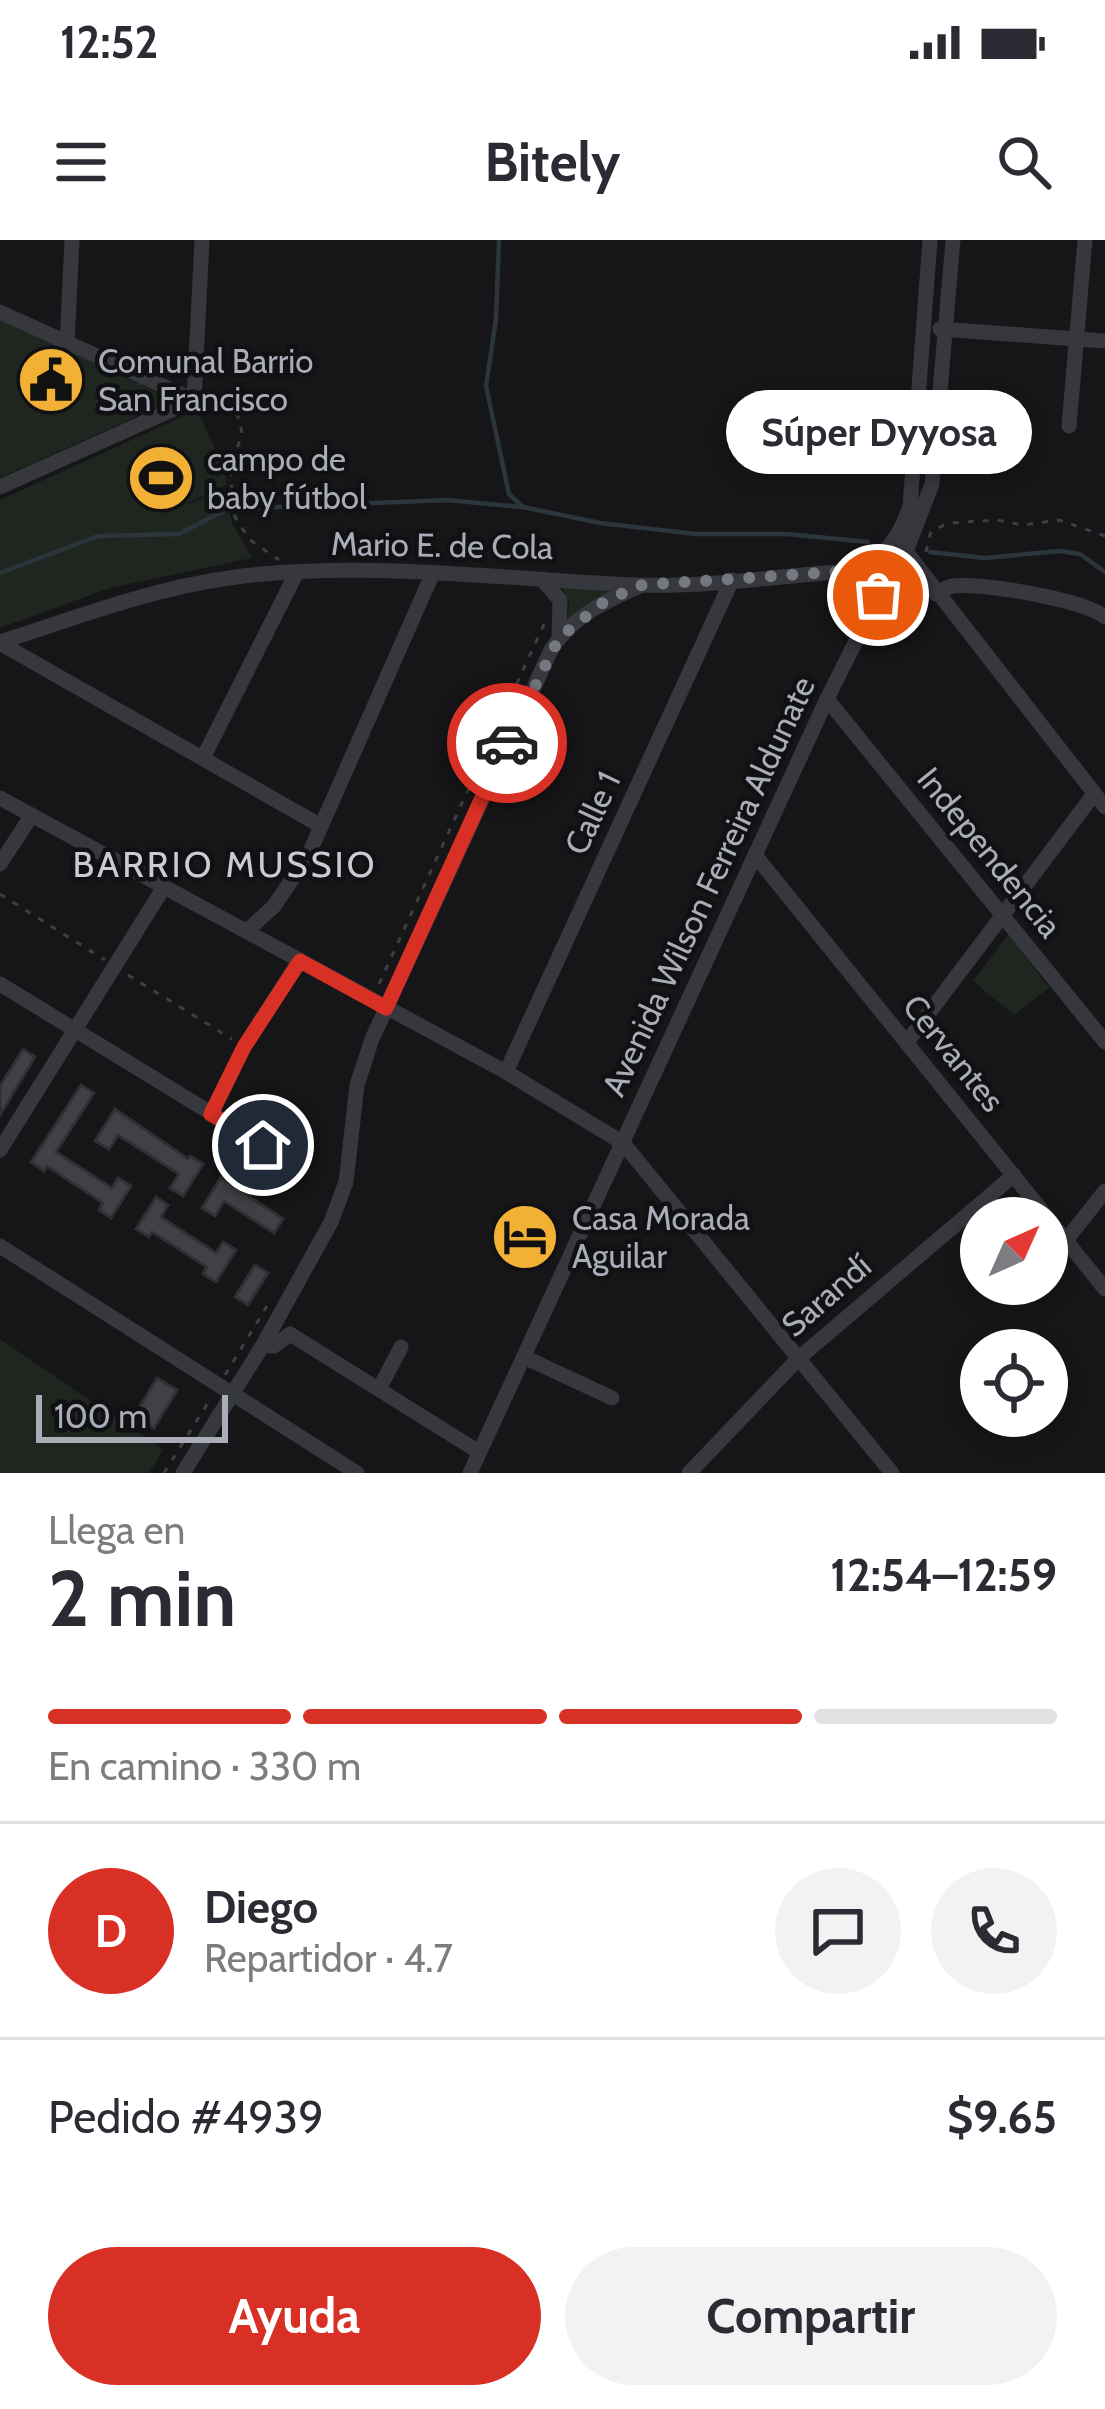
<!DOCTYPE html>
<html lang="es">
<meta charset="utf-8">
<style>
:root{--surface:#fff;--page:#f2f2f3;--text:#2b2b33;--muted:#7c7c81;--line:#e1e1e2;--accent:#d93025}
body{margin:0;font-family:Cabin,sans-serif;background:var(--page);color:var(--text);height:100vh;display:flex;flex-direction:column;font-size:45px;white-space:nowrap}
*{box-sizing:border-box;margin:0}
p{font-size:39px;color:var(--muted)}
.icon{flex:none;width:66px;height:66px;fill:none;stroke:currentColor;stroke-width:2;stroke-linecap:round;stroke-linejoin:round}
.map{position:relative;height:1233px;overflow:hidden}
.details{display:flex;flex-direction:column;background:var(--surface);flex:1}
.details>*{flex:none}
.needle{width:78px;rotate:45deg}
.tools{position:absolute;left:960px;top:957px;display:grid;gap:24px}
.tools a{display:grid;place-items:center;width:108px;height:108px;border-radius:50%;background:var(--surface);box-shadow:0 6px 18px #0003;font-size:60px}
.scale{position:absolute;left:36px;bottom:30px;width:192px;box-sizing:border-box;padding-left:12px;border:6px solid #a8adb8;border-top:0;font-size:33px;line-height:42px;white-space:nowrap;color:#a8adb8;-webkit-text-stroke:9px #111113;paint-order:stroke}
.pin{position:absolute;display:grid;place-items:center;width:102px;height:102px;color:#fff;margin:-51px;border:6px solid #fff;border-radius:50%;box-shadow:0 3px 12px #0007}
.courier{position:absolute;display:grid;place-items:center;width:120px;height:120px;margin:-60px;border:9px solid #d93025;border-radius:50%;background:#fff;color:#222;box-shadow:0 3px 15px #0007}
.bubble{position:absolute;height:84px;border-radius:42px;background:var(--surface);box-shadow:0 6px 18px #0003;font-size:39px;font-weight:800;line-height:84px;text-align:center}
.head em{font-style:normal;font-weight:800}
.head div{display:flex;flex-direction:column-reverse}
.head{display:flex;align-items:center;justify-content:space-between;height:204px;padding:0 48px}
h1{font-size:78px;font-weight:800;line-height:90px}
.bar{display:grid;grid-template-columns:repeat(4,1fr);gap:18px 12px;align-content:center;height:144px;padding:0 48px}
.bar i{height:15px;border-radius:9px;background:var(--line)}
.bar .current{background:var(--accent)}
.bar p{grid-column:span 4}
.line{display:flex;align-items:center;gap:30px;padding:0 48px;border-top:3px solid var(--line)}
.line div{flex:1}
.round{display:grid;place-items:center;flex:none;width:126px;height:126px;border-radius:63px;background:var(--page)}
.cta{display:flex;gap:24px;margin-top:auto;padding:24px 48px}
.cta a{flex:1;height:138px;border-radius:72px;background:var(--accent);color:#fff;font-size:48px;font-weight:800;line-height:138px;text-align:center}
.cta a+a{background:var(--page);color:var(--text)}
.status{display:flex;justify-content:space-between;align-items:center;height:84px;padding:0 60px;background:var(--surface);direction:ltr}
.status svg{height:33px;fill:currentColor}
header{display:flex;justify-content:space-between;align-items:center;height:156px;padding:0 48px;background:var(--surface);font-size:54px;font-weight:800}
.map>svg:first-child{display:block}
</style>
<div class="status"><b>12:52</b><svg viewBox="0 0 49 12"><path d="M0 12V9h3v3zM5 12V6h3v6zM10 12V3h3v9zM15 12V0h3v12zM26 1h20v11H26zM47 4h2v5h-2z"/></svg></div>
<header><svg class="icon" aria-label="menu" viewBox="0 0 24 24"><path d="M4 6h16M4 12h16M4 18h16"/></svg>Bitely<svg class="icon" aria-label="search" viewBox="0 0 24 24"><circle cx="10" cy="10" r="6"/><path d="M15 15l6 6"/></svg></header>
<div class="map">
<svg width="1105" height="1233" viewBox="0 0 1105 1233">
<rect width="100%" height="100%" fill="#161618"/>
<!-- green -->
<g fill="#1e261f">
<path d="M0 78 173 160 0 238Z"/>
<path d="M197 170 225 230 226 245 178 268 223 251 233 285 252 318 110 348 0 388V260Z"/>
<path d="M560 343 627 347 567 383 569 362Z"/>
<path d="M1009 694 1049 748 1014 775 973 741Z"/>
<path d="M0 1099 163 1210 149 1233H0Z"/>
</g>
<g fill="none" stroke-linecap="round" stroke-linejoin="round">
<!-- stream -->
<g stroke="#2c353c" stroke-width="4.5">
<path d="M499 0 496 79 486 146 509 254 523 267 600 283 696 294H787L868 302"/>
<path d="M930 312 985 318 1060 311 1080 314 1105 332"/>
<path d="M0 333 98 296 179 294 227 269 447 260 521 267"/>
</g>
</g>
<!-- building -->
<g fill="#404145" stroke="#303034" stroke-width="3">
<path d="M23 809 35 817 0 875V846Z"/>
<path d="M81 845 94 853 56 912 112 948 118 938 131 946 111 978 99 970 103 963 47 926 44 931 31 922Z"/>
<path d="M115 869 188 919 190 916 203 924 183 956 170 948 179 934 118 895 109 909 95 901Z"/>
<path d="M221 937 283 979 274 993 224 961 215 976 202 968Z"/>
<path d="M156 957 168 965 161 977 216 1013 223 1002 236 1010 216 1042 203 1034 207 1027 152 992 149 997 136 989Z"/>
<path d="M255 1025 268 1033 248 1065 235 1057Z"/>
<path d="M157 1138 177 1150 154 1188 134 1176Z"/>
</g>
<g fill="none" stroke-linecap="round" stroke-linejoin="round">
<!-- path -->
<g stroke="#3d3f44" stroke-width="3" stroke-dasharray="6 9" stroke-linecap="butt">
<path d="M53 133 70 120"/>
<path d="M211 157 236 172 240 182 242 194 230 229 235 277 250 300 279 320"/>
<path d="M926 312 931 291 949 283 997 280 1023 285 1059 280 1105 296"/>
<path d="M0 654 105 720"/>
<path d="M128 735 232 799"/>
<path d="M379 744 545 382"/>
<path d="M225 1135 267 1066"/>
<path d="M164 1233 211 1158"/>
</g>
<!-- minor -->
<g stroke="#37383d" stroke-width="15">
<path d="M0 72 194 160"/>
<path d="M940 89 1105 101"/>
<path d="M67 105 72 0"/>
<path d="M1069 186 1085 0"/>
<path d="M0 247 194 160 202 0"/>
<path d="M904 309 1105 567"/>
<path d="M853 330C885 320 900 296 910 266L930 0"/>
<path d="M542 339 560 360 559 398"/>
<path d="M936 354C943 350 946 347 953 346 980 342 1085 360 1105 377"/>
<path d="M0 402C75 378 150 349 229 338 359 319 508 340 639 345 709 347 780 336 849 331L873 341 879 355"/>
<path d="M0 403 321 586"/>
<path d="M827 459 1105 802"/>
<path d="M203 518 297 332"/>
<path d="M0 558 506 832 623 903 892 1233"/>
<path d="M755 615 1105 1049"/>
<path d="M0 624 32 575"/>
<path d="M247 691 274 666 308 616 432 335"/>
<path d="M0 744 263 905"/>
<path d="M907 802 1094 554"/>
<path d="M506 832 732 340"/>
<path d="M211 874 244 807 300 720"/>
<path d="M0 910 164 647"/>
<path d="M1067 999 1105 951"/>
<path d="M0 1006 357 1233"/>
<path d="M263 1105 274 1106 290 1094 479 1212"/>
<path d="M524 1117 612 1158"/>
<path d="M379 1149 401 1107"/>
<path d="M183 1233 263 1105 331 982 346 942 357 845 372 799 551 410C571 377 607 360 642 345"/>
<path d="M470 1233 827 459 879 355 905 314 932 244 953 0"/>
<path d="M689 1233 799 1118 1014 935"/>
</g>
</g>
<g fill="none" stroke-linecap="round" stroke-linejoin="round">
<!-- done -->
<path stroke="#757880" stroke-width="12" stroke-dasharray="0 21.6" d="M507 503 559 398 605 361 642 345 849 331 873 341 878 355"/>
<!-- route -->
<path stroke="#d93025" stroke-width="15" d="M263 905 211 874 244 807 300 721 386 768 507 503"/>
</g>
<!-- icons -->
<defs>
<symbol id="civic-disc" viewBox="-11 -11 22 22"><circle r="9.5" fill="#f2b134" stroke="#111113"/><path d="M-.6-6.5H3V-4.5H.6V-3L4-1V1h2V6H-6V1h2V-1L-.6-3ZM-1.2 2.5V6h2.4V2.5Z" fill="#111"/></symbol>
<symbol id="stadium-disc" viewBox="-11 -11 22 22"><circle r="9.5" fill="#f2b134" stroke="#111113"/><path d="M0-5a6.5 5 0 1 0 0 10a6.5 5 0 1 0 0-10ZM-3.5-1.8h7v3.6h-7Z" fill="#111"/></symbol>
<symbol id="hotel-disc" viewBox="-11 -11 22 22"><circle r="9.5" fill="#f2b134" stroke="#111113"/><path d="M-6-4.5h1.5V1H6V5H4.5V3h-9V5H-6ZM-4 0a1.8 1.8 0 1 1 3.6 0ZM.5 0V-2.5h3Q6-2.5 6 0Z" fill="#111"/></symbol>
</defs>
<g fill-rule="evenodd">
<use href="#civic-disc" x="13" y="102" width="76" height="76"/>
<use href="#stadium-disc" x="123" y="200" width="76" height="76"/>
<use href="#hotel-disc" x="487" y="959" width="76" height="76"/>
</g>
<g text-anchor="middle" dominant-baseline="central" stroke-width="9" stroke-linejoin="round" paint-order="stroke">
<!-- poi labels -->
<g font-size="33" fill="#a8adb8" stroke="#111113" text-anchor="start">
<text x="98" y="121">Comunal Barrio<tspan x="98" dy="38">San Francisco</tspan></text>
<text x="207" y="219">campo de<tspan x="207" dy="38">baby fútbol</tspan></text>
<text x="572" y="978">Casa Morada<tspan x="572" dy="38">Aguilar</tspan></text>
</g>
<!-- street labels -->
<g font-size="33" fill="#a8adb8" stroke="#111113">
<text transform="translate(442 305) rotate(1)">Mario E. de Cola</text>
<text transform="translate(592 573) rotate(-65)">Calle 1</text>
<text transform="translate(990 612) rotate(51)">Independencia</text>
<text transform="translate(708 646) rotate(-65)">Avenida Wilson Ferreira Aldunate</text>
<text transform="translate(954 813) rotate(51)">Cervantes</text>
<text transform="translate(826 1055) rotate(-41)">Sarandí</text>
</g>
<!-- neighbourhood labels -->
<g font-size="36" letter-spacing="3" fill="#c9ccd4" stroke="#111113">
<text x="225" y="624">BARRIO MUSSIO</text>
</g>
</g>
</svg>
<div class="tools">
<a><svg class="needle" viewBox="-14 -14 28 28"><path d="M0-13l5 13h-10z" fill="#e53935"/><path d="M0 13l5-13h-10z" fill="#7c7c81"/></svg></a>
<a><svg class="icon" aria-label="locate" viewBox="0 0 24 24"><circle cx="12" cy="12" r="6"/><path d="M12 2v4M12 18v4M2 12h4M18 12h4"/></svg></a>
</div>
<div class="scale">100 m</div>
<div class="pin" style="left:878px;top:355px;background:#ea580c"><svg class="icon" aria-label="bag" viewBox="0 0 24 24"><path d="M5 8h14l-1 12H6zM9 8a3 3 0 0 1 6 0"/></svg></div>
<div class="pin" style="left:263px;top:905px;background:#1f2937"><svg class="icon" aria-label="home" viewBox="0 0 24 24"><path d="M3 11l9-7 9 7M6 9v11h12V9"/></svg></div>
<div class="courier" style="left:507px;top:503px"><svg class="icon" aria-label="car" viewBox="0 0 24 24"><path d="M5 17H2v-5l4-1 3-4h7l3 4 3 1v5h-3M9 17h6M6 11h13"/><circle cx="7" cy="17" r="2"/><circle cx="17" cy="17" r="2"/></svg></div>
<div class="bubble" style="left:726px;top:150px;width:306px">Súper Dyyosa</div>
</div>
<section class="details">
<div class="head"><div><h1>2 min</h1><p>Llega en</p></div><em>12:54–12:59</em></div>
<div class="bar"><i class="current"></i><i class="current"></i><i class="current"></i><i></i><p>En camino · 330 m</p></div>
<div class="line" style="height:216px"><b class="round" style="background:var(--accent);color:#fff">D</b><div><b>Diego</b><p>Repartidor · 4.7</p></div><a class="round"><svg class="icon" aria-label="chat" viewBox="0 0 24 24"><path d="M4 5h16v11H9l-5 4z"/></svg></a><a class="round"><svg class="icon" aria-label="phone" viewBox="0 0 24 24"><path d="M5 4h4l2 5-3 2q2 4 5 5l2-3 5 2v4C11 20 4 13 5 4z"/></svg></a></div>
<div class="line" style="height:156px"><div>Pedido #4939</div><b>$9.65</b></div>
<div class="cta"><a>Ayuda</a><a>Compartir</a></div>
</section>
